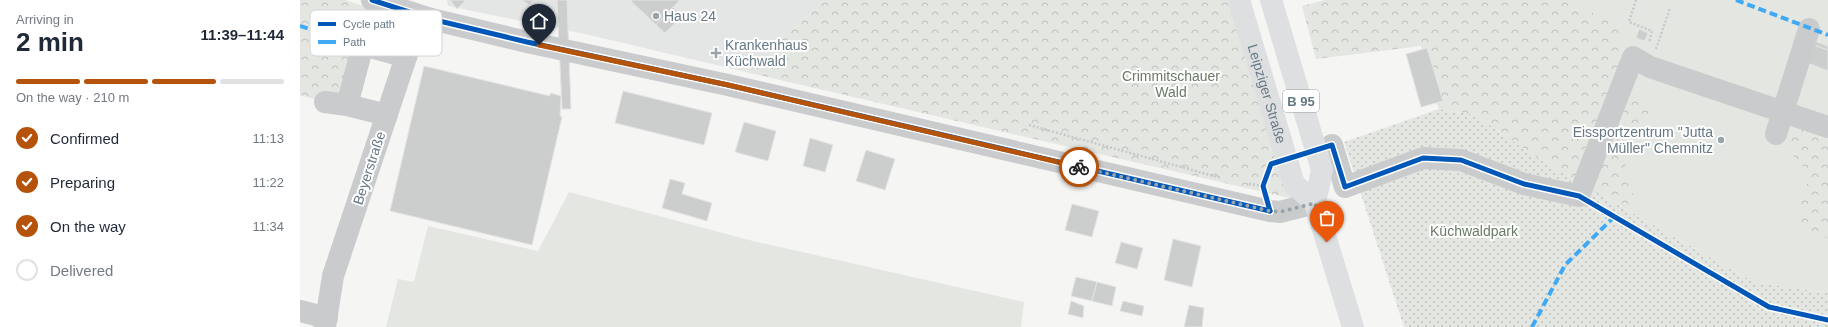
<!DOCTYPE html>
<meta charset="utf-8">
<style>
:root{--surface:#fff;--page:#f6f6f7;--text:#1f2937;--muted:#747a83;--line:#e0e1e3;--accent:#b45309}
body{margin:0;font-family:Arial,sans-serif;background:var(--page);color:var(--text);height:100vh;display:flex;flex-direction:column;font-size:15px;white-space:nowrap}
*{box-sizing:border-box;margin:0}
p{font-size:13px;color:var(--muted)}
.icon{flex:none;width:22px;height:22px;fill:none;stroke:currentColor;stroke-width:2;stroke-linecap:round;stroke-linejoin:round}
.map{position:relative;flex:1;overflow:hidden}
.details{display:flex;flex-direction:column;background:var(--surface);width:300px}
.details>*{flex:none}
.pin{position:absolute;display:grid;place-items:center;width:34px;height:34px;color:#fff;margin:-41px -17px;border-radius:50% 50% 50% 0;rotate:-45deg;box-shadow:0 0 4px #0007}
.pin .icon{rotate:45deg}
.courier{position:absolute;display:grid;place-items:center;width:40px;height:40px;margin:-20px;border:3px solid #b45309;border-radius:50%;background:#fff;color:#222;box-shadow:0 1px 5px #0007}
.headline em{font-style:normal;font-weight:600}
.headline div{display:flex;flex-direction:column-reverse}
.headline{display:flex;align-items:center;justify-content:space-between;height:68px;padding:0 16px}
h1{font-size:26px;font-weight:600;line-height:30px}
.bar{display:grid;grid-template-columns:repeat(4,1fr);gap:6px 4px;align-content:center;height:48px;padding:0 16px}
.bar i{height:5px;border-radius:3px;background:var(--line)}
.bar .on{background:var(--accent)}
.bar p{grid-column:span 4}
ol{padding:0 16px;list-style:none}
li{display:flex;align-items:center;gap:12px;height:44px}
li p{margin-inline-start:auto}
li .icon{padding:4px;border-radius:50%;background:var(--accent);color:#fff;stroke-width:4}
li:last-child{color:var(--muted)}
li i{width:22px;height:22px;border:2px solid var(--line);border-radius:50%}
main{display:flex;flex:1;min-height:0}
.map>svg:first-child{display:block}
</style>
<main>
<section class="details">
<div class="headline"><div><h1>2 min</h1><p>Arriving in</p></div><em>11:39–11:44</em></div>
<div class="bar"><i class="on"></i><i class="on"></i><i class="on"></i><i></i><p>On the way · 210 m</p></div>
<ol>
<li><svg class="icon" aria-label="check" viewBox="0 0 24 24"><path d="M5 12l5 5 9-10"/></svg>Confirmed<p>11:13</p></li>
<li><svg class="icon" aria-label="check" viewBox="0 0 24 24"><path d="M5 12l5 5 9-10"/></svg>Preparing<p>11:22</p></li>
<li><svg class="icon" aria-label="check" viewBox="0 0 24 24"><path d="M5 12l5 5 9-10"/></svg>On the way<p>11:34</p></li>
<li><i></i>Delivered</li>
</ol>
</section>
<div class="map">
<svg width="1528" height="327" viewBox="0 0 1528 327">
<defs>
<pattern id="forest-crowns" width="20" height="18" patternUnits="userSpaceOnUse"><rect width="20" height="18" fill="#e4e7e1"/><path d="M2 6a3 3 0 1 1 6 0M12 15a3 3 0 1 1 6 0" fill="none" stroke="#bdc0bc"/></pattern>
<pattern id="park-dots" width="8" height="8" patternUnits="userSpaceOnUse"><rect width="8" height="8" fill="#e4e7e1"/><path d="M2 2h.1M6 6h.1" fill="none" stroke="#bdc0bc" stroke-width="1.8" stroke-linecap="round"/></pattern>
</defs>
<rect width="100%" height="100%" fill="#f5f5f4"/>
<!-- built -->
<path fill="#e4e5e5" d="M147 0H524L446 72 285 34 148 6Z"/>
<!-- green -->
<g fill="#e4e7e1">
<path d="M1198 0H1528V293L1453 282 1296 192 1339 65Z"/>
<path d="M269 192 449 240 724 302 721 327H86L98 279 114 282 128 226 238 251Z"/>
</g>
<!-- forest -->
<g fill="url(#forest-crowns)">
<path d="M0 0H45L82 12 56 49 43 108 0 95Z"/>
<path d="M524 0H935L993 199 446 72Z"/>
<path d="M1025 0H1267L1323 28 1320 58 1331 88 1356 111C1351 116 1344 120 1339 125 1322 148 1321 178 1337 201 1341 207 1348 211 1353 216L1300 195 1245 163 1175 115 1139 109 1121 46 1016 59 1002 6Z"/>
<path d="M1488 122 1528 131V238L1494 227 1510 174C1493 156 1482 148 1488 122Z"/>
</g>
<!-- park -->
<path fill="url(#park-dots)" d="M1139 109 1175 115 1245 163 1453 282 1528 293V327H1104L1044 142Z"/>
<!-- building -->
<g fill="#cccece" stroke="#e4e4e4">
<path d="M150 0H166L157 9Z"/>
<path d="M222 0H234L229 5Z"/>
<path d="M257 0H267L271 109H262Z"/>
<path d="M330 0H380L356 25Z"/>
<path d="M373 7 382 16 365 33 356 25Z"/>
<path d="M1339 29 1348 33 1345 41 1336 38Z"/>
<path d="M1509 39 1528 46V50L1511 44Z"/>
<path d="M1511 44 1528 50V71L1505 62Z"/>
<path d="M1127 48 1143 101 1121 107 1106 54Z"/>
<path d="M124 66 250 96V93L261 96 260 116 262 117 232 245 90 211Z"/>
<path d="M323 91 412 113 404 145 315 123Z"/>
<path d="M444 122 476 131 468 161 435 152Z"/>
<path d="M510 138 533 145 525 172 503 166Z"/>
<path d="M566 150 595 159 585 190 556 181Z"/>
<path d="M370 179 385 183 382 194 412 203 407 221 362 208Z"/>
<path d="M772 204 799 211 792 237 765 230Z"/>
<path d="M873 239 901 246 892 287 864 280Z"/>
<path d="M821 242 843 248 837 269 815 263Z"/>
<path d="M776 277 797 282 792 301 771 296Z"/>
<path d="M797 282 816 287 812 306 792 301Z"/>
<path d="M771 301 784 306 783 318 768 314Z"/>
<path d="M823 301 844 306 842 316 820 311Z"/>
<path d="M889 305 904 308 902 327H884Z"/>
</g>
<g fill="none" stroke-linecap="round" stroke-linejoin="round">
<!-- path -->
<g stroke="#c7c8c9" stroke-width="2.5" stroke-dasharray="2 2" stroke-linecap="butt">
<path d="M1336 0 1329 22 1352 31 1349 43"/>
<path d="M1356 49 1370 8"/>
<path d="M729 125 921 178"/>
<path d="M949 184 963 186"/>
<path d="M963 186 968 170"/>
<path d="M1295 205 1469 307 1528 320"/>
</g>
<!-- minor -->
<g stroke="#cacbcc" stroke-width="22">
<path d="M72 0 131 19 227 42 428 85 970 211 980 212 1015 203"/>
<path d="M25 102 47 105 87 115"/>
<path d="M47 105 63 45 106 57"/>
<path d="M1476 134 1509 29"/>
<path d="M1032 145 1045 187 1123 158 1161 160 1224 184 1279 196 1333 57 1350 67 1528 127"/>
<path d="M0 311 27 318"/>
<path d="M25 327 33 276 114 33 131 19"/>
</g>
<!-- major -->
<g stroke="#dedfe0" stroke-width="22">
<path id="s1" d="M939 0 994 184 1015 203 1053 327"/>
<path d="M971 0 1022 170 1015 203"/>
</g>
<!-- quiet -->
<g stroke="#3fa9f5" stroke-width="4" stroke-dasharray="8 4" stroke-linecap="butt">
<path d="M1436 0 1528 35"/>
<path d="M0 26 63 45"/>
<path d="M1232 327 1265 265 1315 216"/>
</g>
<defs>
<g id="cycleway">
<path d="M72 0 131 19 227 42 428 85 970 211"/>
<path d="M970 211 963 186 971 164 1032 145 1045 187 1123 158 1161 160 1224 184 1279 196 1469 307 1528 320"/>
</g>
</defs>
<!-- cycleway casing -->
<use href="#cycleway" stroke="#fff" stroke-width="8"/>
<!-- cycleway -->
<use href="#cycleway" stroke="#0057b8" stroke-width="5"/>
</g>
<g fill="none" stroke-linecap="round" stroke-linejoin="round">
<!-- done -->
<path stroke="#98a4ab" stroke-width="4" stroke-dasharray="0 7.2" d="M779 167 970 211 980 212 1015 203 1027 242"/>
<!-- route -->
<path stroke="#b45309" stroke-width="5" d="M239 45 428 85 779 167"/>
</g>
<!-- markers -->
<g fill="#98a4ab" stroke="#fff" stroke-width="1.5">
<circle cx="356" cy="16" r="4"/>
<path d="M414 47h4v4h4v4h-4v4h-4v-4h-4v-4h4z"/>
<circle cx="1421" cy="140" r="4"/>
</g>
<g text-anchor="middle" dominant-baseline="central" stroke-width="4" stroke-linejoin="round" paint-order="stroke">
<!-- shield labels -->
<rect fill="#fff" stroke="#94a0a9" stroke-width="1" x="983" y="90" width="36" height="22" rx="3"/>
<g font-size="13" font-weight="bold" fill="#667884">
<text x="1001" y="101">B 95</text>
</g>
<!-- poi labels -->
<g font-size="14" fill="#667884" stroke="#fff" text-anchor="start">
<text x="364" y="16">Haus 24</text>
<text x="425" y="45">Krankenhaus<tspan x="425" dy="16">Küchwald</tspan></text>
<text x="1413" y="132" text-anchor="end">Eissportzentrum "Jutta<tspan x="1413" dy="16">Müller" Chemnitz</tspan></text>
</g>
<!-- park labels -->
<g font-size="14" fill="#6a7b64" stroke="#fff">
<text x="871" y="76">Crimmitschauer<tspan x="871" dy="16">Wald</tspan></text>
<text x="1174" y="231">Küchwaldpark</text>
</g>
<!-- street labels -->
<g font-size="14" fill="#667884" stroke="#fff">
<text stroke="none"><textPath href="#s1" startOffset="98">Leipziger Straße</textPath></text>
<text transform="translate(69 168) rotate(-72)">Beyerstraße</text>
</g>
</g>
<!-- legend -->
<rect x="10" y="10" width="132" height="46" rx="6" fill="#fff" stroke="#d1d6da" stroke-width="1"/>
<rect x="18" y="22" width="18" height="4" fill="#0057b8"/>
<rect x="18" y="40" width="18" height="4" fill="#3fa9f5"/>
<g font-size="11" fill="#667884">
<text x="43" y="28">Cycle path</text>
<text x="43" y="46">Path</text>
</g>
</svg>
<div class="pin" style="left:1027px;top:242px;background:#ea580c"><svg class="icon" aria-label="bag" viewBox="0 0 24 24"><path d="M5 8h14l-1 12H6zM9 8a3 3 0 0 1 6 0"/></svg></div>
<div class="pin" style="left:239px;top:45px;background:#1f2937"><svg class="icon" aria-label="home" viewBox="0 0 24 24"><path d="M3 11l9-7 9 7M6 9v11h12V9"/></svg></div>
<div class="courier" style="left:779px;top:167px"><svg class="icon" aria-label="bike" viewBox="0 0 24 24"><circle cx="6" cy="16" r="4"/><circle cx="18" cy="16" r="4"/><path d="M6 16l4-8h5l3 8M10 8l3 8H6M13 5h3"/></svg></div>
</div>
</main>
